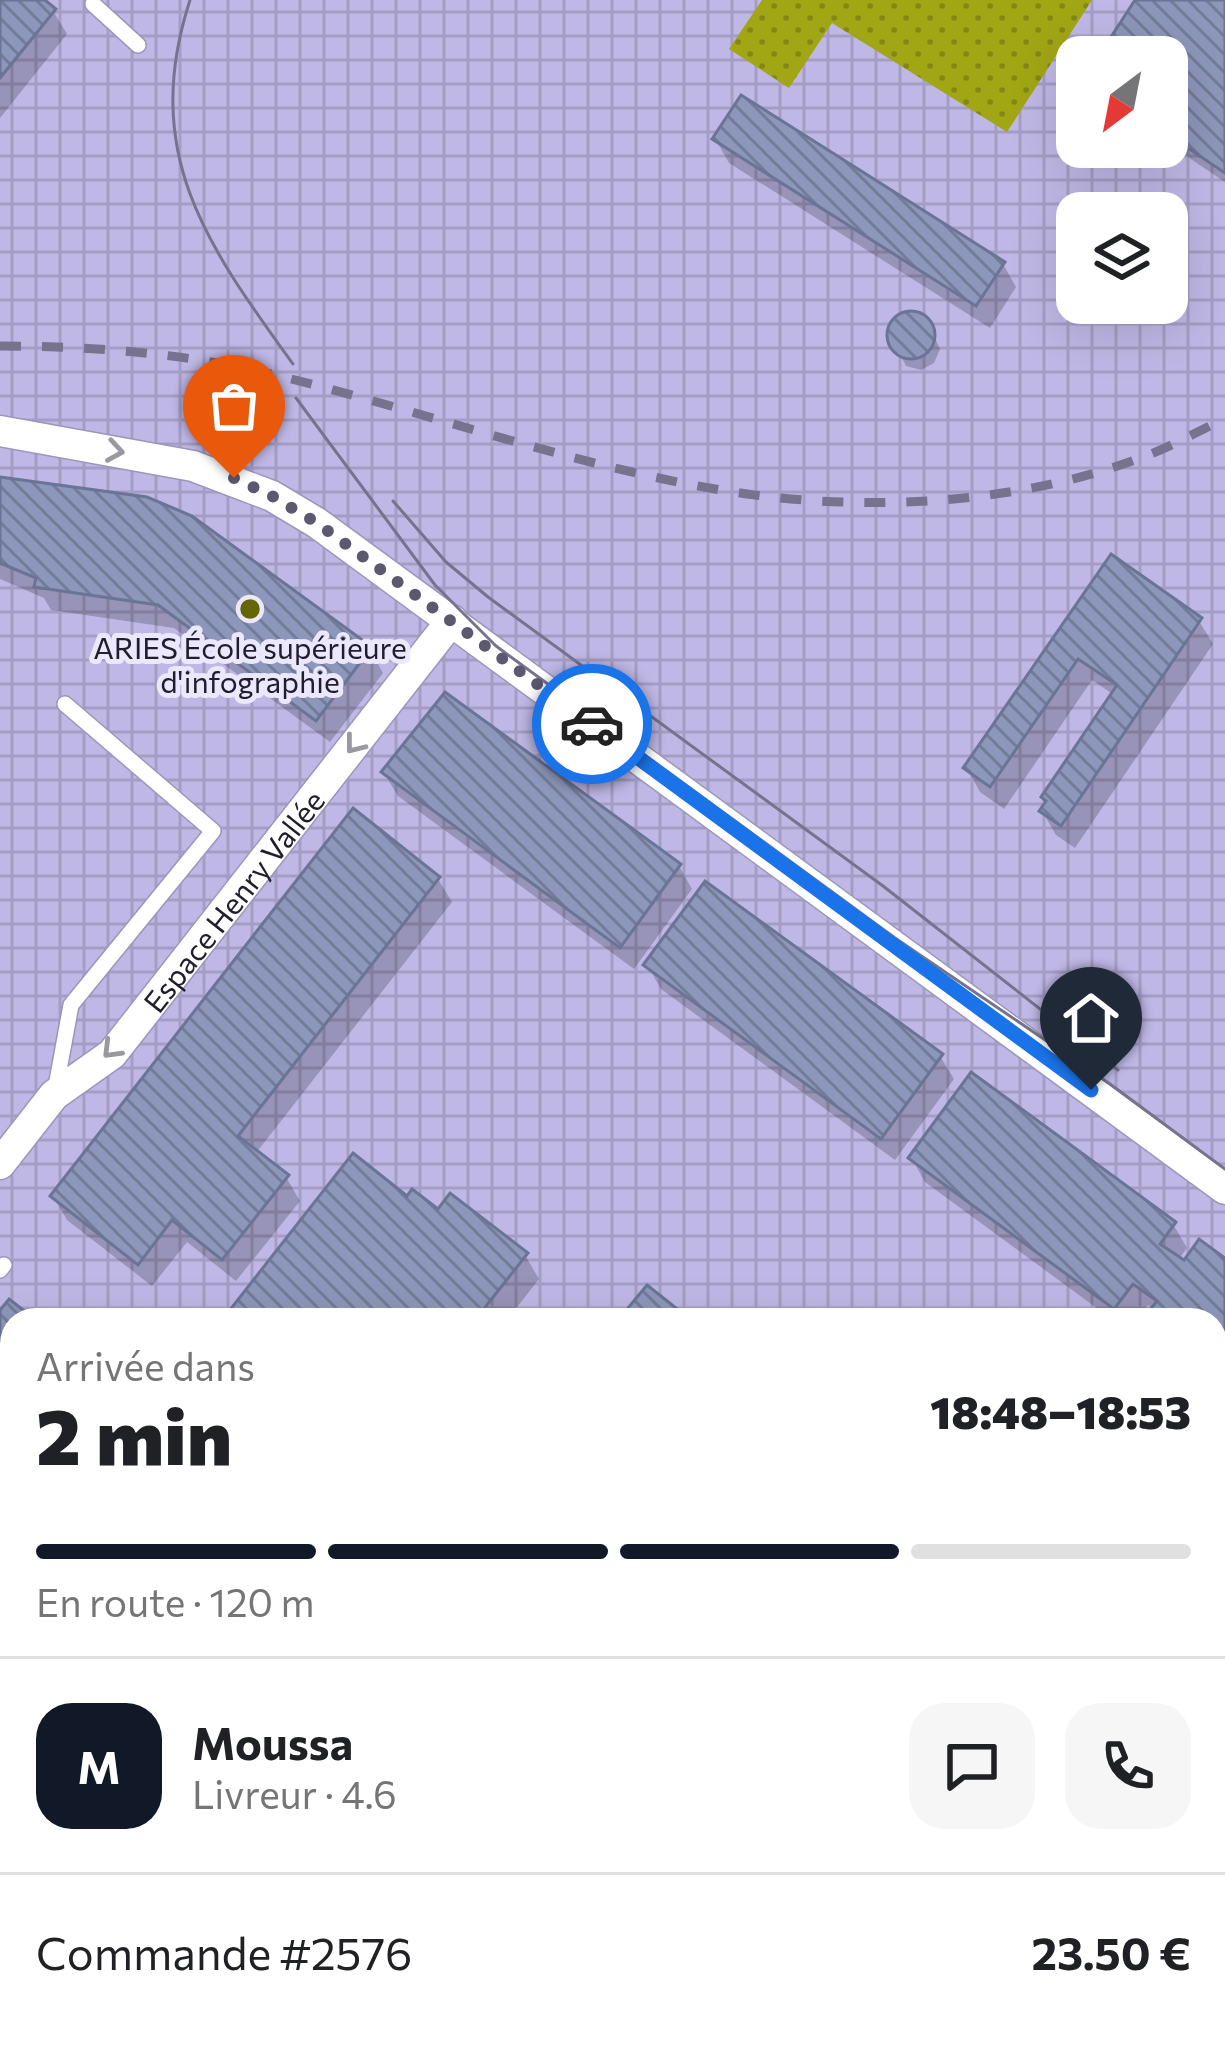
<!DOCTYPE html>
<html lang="fr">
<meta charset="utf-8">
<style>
:root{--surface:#fff;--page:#f6f6f6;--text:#202124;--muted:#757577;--line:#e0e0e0;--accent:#111827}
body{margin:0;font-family:Commissioner,sans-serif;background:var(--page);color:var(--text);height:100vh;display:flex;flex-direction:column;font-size:45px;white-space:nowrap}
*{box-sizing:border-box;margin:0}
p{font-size:39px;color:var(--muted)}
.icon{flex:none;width:66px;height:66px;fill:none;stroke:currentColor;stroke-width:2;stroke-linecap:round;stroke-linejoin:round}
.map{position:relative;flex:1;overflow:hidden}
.drawer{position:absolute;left:0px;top:1308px;width:1227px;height:747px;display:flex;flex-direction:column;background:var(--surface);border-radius:36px 36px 0 0;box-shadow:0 12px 48px #0002}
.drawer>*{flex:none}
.needle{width:78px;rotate:212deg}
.fabs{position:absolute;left:1056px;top:36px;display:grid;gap:24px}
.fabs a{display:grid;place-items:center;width:132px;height:132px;border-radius:24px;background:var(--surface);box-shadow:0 12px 48px #0002;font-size:60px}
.pin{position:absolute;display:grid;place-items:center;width:102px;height:102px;color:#fff;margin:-123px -51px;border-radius:50% 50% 50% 0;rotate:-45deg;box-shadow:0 0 12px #0007}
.pin .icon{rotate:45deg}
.courier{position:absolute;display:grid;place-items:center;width:120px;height:120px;margin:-60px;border:9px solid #1a73e8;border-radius:50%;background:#fff;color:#222;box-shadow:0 3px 15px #0007}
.summary em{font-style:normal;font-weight:800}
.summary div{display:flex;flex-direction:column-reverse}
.summary{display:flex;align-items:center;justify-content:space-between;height:204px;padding:0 36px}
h1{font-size:78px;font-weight:800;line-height:90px}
.bar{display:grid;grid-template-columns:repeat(4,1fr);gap:18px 12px;align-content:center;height:144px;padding:0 36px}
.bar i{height:15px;border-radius:9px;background:var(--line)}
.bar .selected{background:var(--accent)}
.bar p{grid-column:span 4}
.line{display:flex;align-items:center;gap:30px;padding:0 36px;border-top:3px solid var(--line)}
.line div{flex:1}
.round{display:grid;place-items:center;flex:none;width:126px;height:126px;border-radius:36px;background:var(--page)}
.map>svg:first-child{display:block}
</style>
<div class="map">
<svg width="1225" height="2053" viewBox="0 0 1225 2053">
<defs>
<pattern id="industrial-grid" width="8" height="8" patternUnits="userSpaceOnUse" patternTransform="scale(3)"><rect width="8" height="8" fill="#bfb8e6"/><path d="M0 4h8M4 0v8" fill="none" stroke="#a49ec5"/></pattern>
<pattern id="park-dots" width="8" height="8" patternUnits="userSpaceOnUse" patternTransform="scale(3)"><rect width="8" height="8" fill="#a1a615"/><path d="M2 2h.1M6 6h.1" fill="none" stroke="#838713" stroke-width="1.8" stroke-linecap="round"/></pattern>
<pattern id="building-back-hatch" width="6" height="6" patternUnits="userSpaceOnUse" patternTransform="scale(3)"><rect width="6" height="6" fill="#8d97bb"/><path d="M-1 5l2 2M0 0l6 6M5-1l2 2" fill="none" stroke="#737b98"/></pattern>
</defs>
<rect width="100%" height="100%" fill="#cbc5ec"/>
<!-- industrial -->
<path fill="url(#industrial-grid)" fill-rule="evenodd" d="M0 0H1225V2053H0ZM1077 57H1167V147H1077ZM1077 213H1167V303H1077ZM12 1320H1215V2043H12Z"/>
<!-- grass -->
<path fill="#a1a615" d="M981 2043H1178L1191 2053H973Z"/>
<!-- park -->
<path fill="url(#park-dots)" d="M762 0H1092L1007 132 832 23 789 88 729 49Z"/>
<!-- shadow -->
<g fill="#0003">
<path d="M0 0H40L53 11 67 34 0 118Z"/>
<path d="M1139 0H1225V182L1167 143V57H1102Z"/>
<path d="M716 140 1003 264 1016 287 990 328 729 163Z"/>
<path d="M913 314 927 321 940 349 934 363 921 370 906 366 890 334 894 323Z"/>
<path d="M0 480 370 650 383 673 330 742 174 628 51 610 44 598 0 579Z"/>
<path d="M1112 559 1199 621 1213 644 1075 848 1056 835 1042 811 1114 695 1092 680 1004 809 980 792 967 768Z"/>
<path d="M384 773 679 866 692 889 634 969 398 796Z"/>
<path d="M438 879 452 902 256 1153 286 1177 300 1201 236 1281 187 1242 152 1286 67 1220 54 1197Z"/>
<path d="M647 965 940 1056 954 1079 895 1160 661 989Z"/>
<path d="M912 1159 1173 1224 1187 1248 1178 1260 1225 1262V1501L1215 1495V1320H1146L1154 1310 1148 1305 1137 1320H1113L925 1182Z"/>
<path d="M408 1200 525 1255 539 1279 507 1320H226Z"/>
<path d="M0 1315 31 1320H12V1446L0 1458Z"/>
<path d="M0 1503 12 1513V1656L0 1647Z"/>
<path d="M1215 1861H1225V1982L1215 1975Z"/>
<path d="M24 2043H652L644 2053H16Z"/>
</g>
<!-- building -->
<g fill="url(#building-back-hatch)" stroke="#697496" stroke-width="3">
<path d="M0 0H45L56 9 0 78Z"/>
<path d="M1135 0H1225V173L1167 134V57H1098Z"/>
<path d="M741 95 1005 262 976 306 712 139Z"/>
<circle cx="911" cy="335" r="24"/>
<path d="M0 477 147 497 192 516 372 647 316 721 158 605 34 587 36 578 0 563Z"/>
<path d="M1111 554 1202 618 1061 826 1039 811 1046 801 1041 797 1117 685 1078 659 990 787 963 768Z"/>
<path d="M445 692 681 864 620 948 381 772Z"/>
<path d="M353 808 440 877 238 1136 289 1175 222 1260 172 1220 138 1265 50 1196Z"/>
<path d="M705 881 943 1054 881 1139 643 965Z"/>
<path d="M971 1072 1176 1222 1160 1244 1184 1260 1199 1239 1225 1258V1477L1219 1485 1215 1482V1320H1142L1157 1301 1133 1284 1114 1309 908 1158Z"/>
<path d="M353 1153 407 1196 412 1189 438 1209 450 1193 528 1253 475 1320H222Z"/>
<path d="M647 1285 691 1320H618Z"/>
<path d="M9 1299 36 1320H12V1439L0 1430V1310Z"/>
<path d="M0 1499 12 1509V1649L0 1640Z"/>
<path d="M1215 1856 1225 1858V1973L1215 1967Z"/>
<path d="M21 2043H621L618 2047 626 2053H13Z"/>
</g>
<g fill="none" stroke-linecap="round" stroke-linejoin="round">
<defs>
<g id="lane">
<path d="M93 4 138 45"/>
<path d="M55 1092 71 1005 213 831 65 704"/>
<path d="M0 1270 4 1265"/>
<path d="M1215 1814 1225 1798"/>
<path d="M1215 2004 1225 2011"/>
</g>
<g id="street">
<path d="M0 431 193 466 272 496 317 523 1225 1189"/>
<path id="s1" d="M0 1164 54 1095 112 1054 452 620"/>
</g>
</defs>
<!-- lane casing -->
<use href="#lane" stroke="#9b96bb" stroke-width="18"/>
<!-- street casing -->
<use href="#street" stroke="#9b96bb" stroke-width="33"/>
<!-- lane -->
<use href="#lane" stroke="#fff" stroke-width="15"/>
<!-- street -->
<use href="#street" stroke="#fff" stroke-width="30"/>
<!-- tram -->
<g stroke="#77728e" stroke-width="3">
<path d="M190 0C140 154 207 245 293 364"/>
<path d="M296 398 435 585 496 646 895 938 1110 1084 1225 1169"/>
<path d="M393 501 446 562 488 597 883 886 1118 1070"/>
</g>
<!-- rail -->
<path stroke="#77728e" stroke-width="9" stroke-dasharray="21 21" stroke-linecap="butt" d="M0 346C91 346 182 353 271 374 429 412 586 471 747 494 879 512 1027 503 1151 454 1176 444 1200 430 1225 419"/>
</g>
<!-- one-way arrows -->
<defs><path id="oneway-chevron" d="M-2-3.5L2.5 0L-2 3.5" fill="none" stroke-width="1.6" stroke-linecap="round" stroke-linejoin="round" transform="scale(3)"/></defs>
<g stroke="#9b99a0">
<use href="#oneway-chevron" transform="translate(115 451) rotate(9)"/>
<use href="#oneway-chevron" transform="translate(354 745) rotate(128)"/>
<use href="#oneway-chevron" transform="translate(111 1050) rotate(135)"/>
</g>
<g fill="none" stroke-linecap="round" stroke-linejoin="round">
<!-- done -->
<path stroke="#5c586f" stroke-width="12" stroke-dasharray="0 21.6" d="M234 478 272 496 317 523 592 724"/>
<!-- route -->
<path stroke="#1a73e8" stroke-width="15" d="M592 724 1091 1090"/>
</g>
<!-- markers -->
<circle fill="#636602" stroke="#ebe8fd" stroke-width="4.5" cx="250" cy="609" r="12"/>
<g text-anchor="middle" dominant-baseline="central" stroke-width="10" stroke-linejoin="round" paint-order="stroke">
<!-- poi labels -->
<g font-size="30" fill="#201d2c" stroke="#ebe8fd">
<text x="250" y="646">ARIES École supérieure<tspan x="250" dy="34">d'infographie</tspan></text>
</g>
<!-- street labels -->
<g font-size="30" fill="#201d2c" stroke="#ebe8fd">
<text stroke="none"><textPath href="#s1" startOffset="354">Espace Henry Vallée</textPath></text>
</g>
</g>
</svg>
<div class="fabs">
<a><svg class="needle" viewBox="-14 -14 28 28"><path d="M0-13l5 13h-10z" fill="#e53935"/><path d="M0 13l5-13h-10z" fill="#757577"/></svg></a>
<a><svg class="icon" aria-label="layers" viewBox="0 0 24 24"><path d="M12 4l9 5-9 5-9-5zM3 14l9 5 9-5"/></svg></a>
</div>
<div class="pin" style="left:234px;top:478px;background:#ea580c"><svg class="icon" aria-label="bag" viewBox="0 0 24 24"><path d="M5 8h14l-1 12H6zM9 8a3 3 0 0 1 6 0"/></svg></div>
<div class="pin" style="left:1091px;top:1090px;background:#1f2937"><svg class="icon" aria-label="home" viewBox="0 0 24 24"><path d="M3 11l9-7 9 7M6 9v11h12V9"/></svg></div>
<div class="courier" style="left:592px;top:724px"><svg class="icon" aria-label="car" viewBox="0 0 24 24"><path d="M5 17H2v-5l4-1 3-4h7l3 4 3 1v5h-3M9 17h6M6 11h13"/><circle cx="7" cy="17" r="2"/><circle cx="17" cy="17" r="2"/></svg></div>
<section class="drawer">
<div class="summary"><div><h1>2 min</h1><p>Arrivée dans</p></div><em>18:48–18:53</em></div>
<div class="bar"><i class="selected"></i><i class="selected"></i><i class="selected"></i><i></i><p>En route · 120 m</p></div>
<div class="line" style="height:216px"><b class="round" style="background:var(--accent);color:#fff">M</b><div><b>Moussa</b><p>Livreur · 4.6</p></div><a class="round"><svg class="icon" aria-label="chat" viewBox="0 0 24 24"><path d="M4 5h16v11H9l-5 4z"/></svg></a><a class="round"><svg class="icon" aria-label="phone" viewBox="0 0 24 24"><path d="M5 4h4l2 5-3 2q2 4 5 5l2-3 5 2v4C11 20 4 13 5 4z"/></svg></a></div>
<div class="line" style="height:156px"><div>Commande #2576</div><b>23.50 €</b></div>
</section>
</div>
